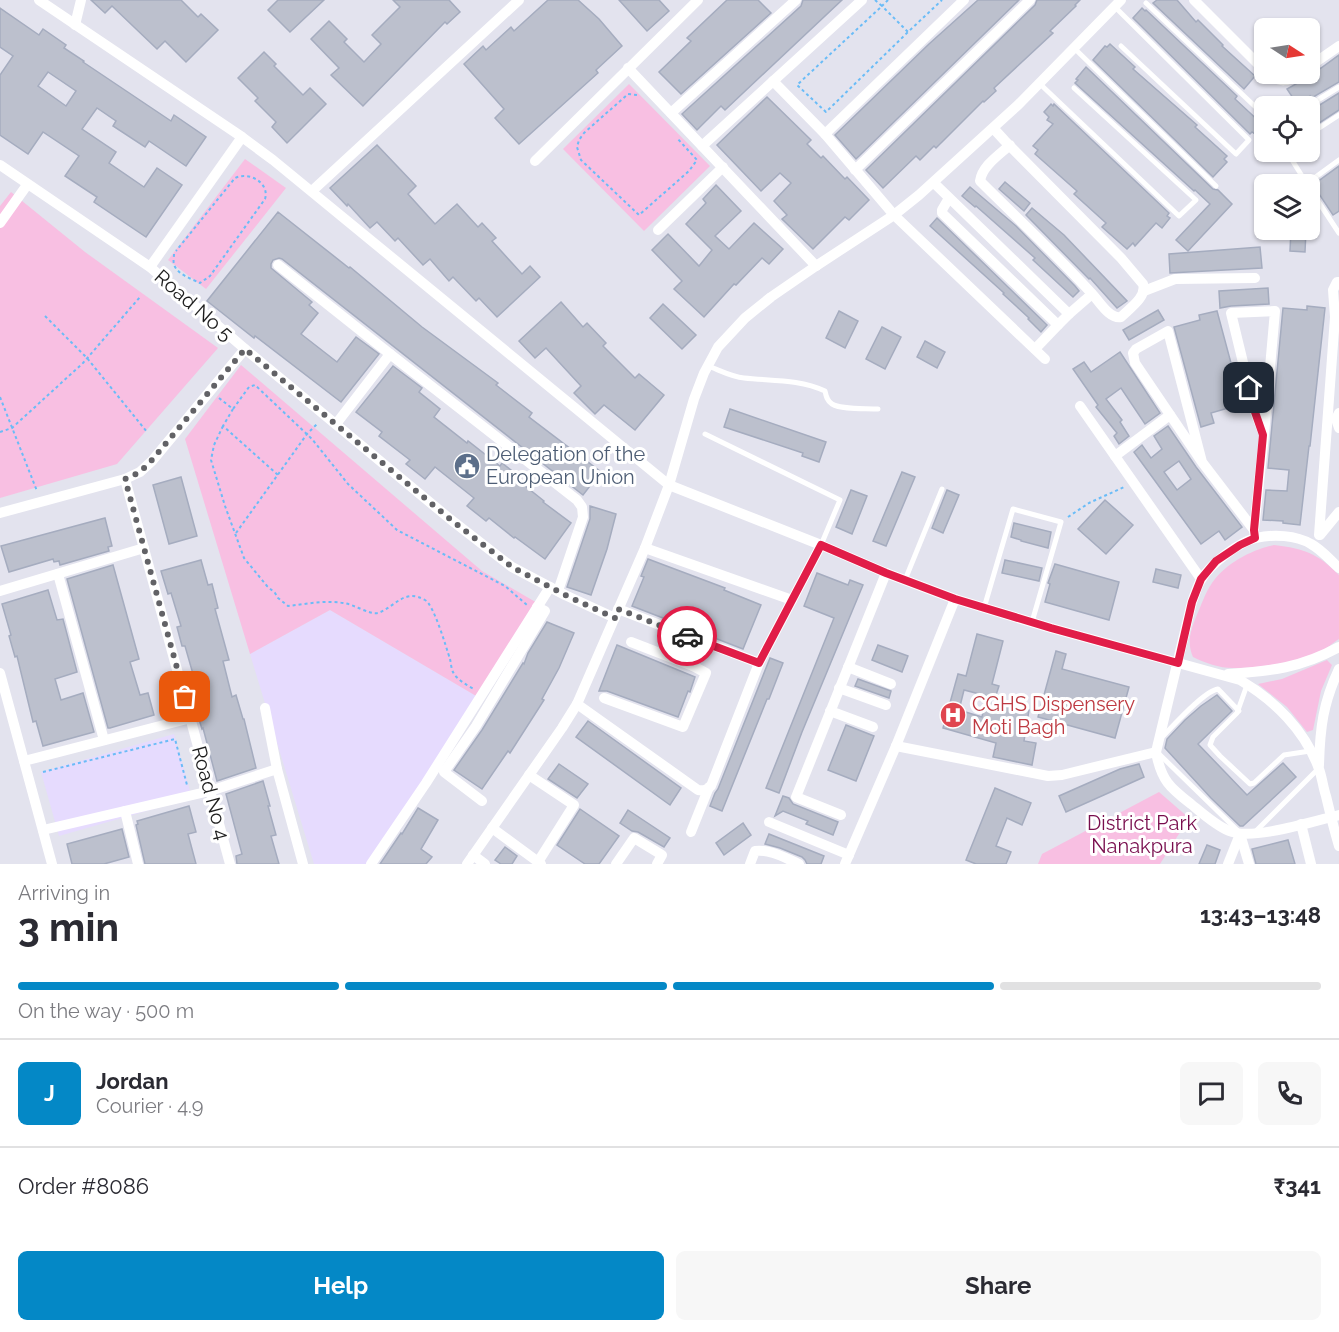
<!DOCTYPE html>
<meta charset="utf-8">
<style>
:root{--surface:#fff;--page:#f7f7f7;--text:#2b2b33;--muted:#7c7c81;--line:#e1e1e2;--accent:#0488c6}
body{margin:0;font-family:Raleway,sans-serif;background:var(--page);color:var(--text);height:100vh;display:flex;flex-direction:column;font-size:22px;white-space:nowrap}
*{box-sizing:border-box;margin:0}
p{font-size:20px;color:var(--muted)}
.icon{flex:none;width:33px;height:33px;fill:none;stroke:currentColor;stroke-width:2;stroke-linecap:round;stroke-linejoin:round}
.map{position:relative;height:864px;overflow:hidden}
.details{display:flex;flex-direction:column;background:var(--surface);flex:1}
.details>*{flex:none}
.needle{width:39px;rotate:102deg}
.tools{position:absolute;left:1254px;top:18px;display:grid;gap:12px}
.tools a{display:grid;place-items:center;width:66px;height:66px;border-radius:9px;background:var(--surface);box-shadow:0 2px 4px #0004;font-size:30px}
.pin{position:absolute;display:grid;place-items:center;width:51px;height:51px;color:#fff;margin:-26px;border-radius:12px;box-shadow:0 3px 9px #0006}
.courier{position:absolute;display:grid;place-items:center;width:60px;height:60px;margin:-30px;border:4px solid #e11d48;border-radius:50%;background:#fff;color:#222;box-shadow:0 2px 8px #0007}
.head em{font-style:normal;font-weight:700}
.head div{display:flex;flex-direction:column-reverse}
.head{display:flex;align-items:center;justify-content:space-between;height:102px;padding:0 18px}
h1{font-size:39px;font-weight:700;line-height:45px}
.bar{display:grid;grid-template-columns:repeat(4,1fr);gap:9px 6px;align-content:center;height:72px;padding:0 18px}
.bar i{height:8px;border-radius:4px;background:var(--line)}
.bar .active{background:var(--accent)}
.bar p{grid-column:span 4}
.line{display:flex;align-items:center;gap:15px;padding:0 18px;border-top:2px solid var(--line)}
.line div{flex:1}
.round{display:grid;place-items:center;flex:none;width:63px;height:63px;border-radius:9px;background:var(--page)}
.cta{display:flex;gap:12px;margin-top:auto;padding:12px 18px}
.cta a{flex:1;height:69px;border-radius:9px;background:var(--accent);color:#fff;font-size:24px;font-weight:700;line-height:69px;text-align:center}
.cta a+a{background:var(--page);color:var(--text)}
.map>svg:first-child{display:block}
</style>
<div class="map">
<svg width="1339" height="864" viewBox="0 0 1339 864">
<rect width="100%" height="100%" fill="#e3e3ee"/>
<!-- education -->
<g fill="#e6dbfe">
<path d="M330 610 483 700 371 864H314L250 654Z"/>
<path d="M174 734 192 798 59 836 41 772Z"/>
</g>
<!-- park -->
<g fill="#f8bfe2">
<path d="M629 84 710 166 644 231 563 149Z"/>
<path d="M245 159 286 188 206 289 168 260Z"/>
<path d="M11 192 85 252 218 348 117 464 0 498V206Z"/>
<path d="M241 365 482 571 539 604 483 700 330 610 250 654 185 439Z"/>
<path d="M1274 545C1305 549 1317 553 1339 575V639C1333 643 1326 649 1320 652 1298 662 1257 669 1233 668 1219 668 1205 663 1193 657 1187 643 1190 632 1196 617 1201 606 1205 593 1212 583 1226 563 1251 550 1274 545Z"/>
<path d="M1327 660 1332 665 1321 691 1313 730 1307 732 1287 707 1258 684 1282 679Z"/>
<path d="M1159 792 1189 818 1160 864H1038L1042 854Z"/>
</g>
<!-- building -->
<g fill="#bcc0cd" stroke="#a5acbf" stroke-width="1.5" fill-rule="evenodd">
<path d="M91 0H181L198 17 201 14 218 30 186 62 165 41 157 49 112 6 105 13Z"/>
<path d="M278 0H324L290 32 268 10Z"/>
<path d="M393 0H449L460 12 447 24 445 22 363 106 331 75 339 68 311 39 329 21 347 39 344 42 364 62 381 44 372 35 400 7Z"/>
<path d="M548 0H578L599 19 622 46 596 70 598 73 519 144 495 118 504 109 464 64 483 46 486 50 511 27 514 31Z"/>
<path d="M619 0H659L669 11 647 31Z"/>
<path d="M727 0H758L771 13 681 94 659 72 691 41 687 38Z"/>
<path d="M803 0H842L725 110 721 106 697 130 682 114 801 6Z"/>
<path d="M978 0H1019L856 159 835 135 929 44Z"/>
<path d="M1037 0H1080L1075 5 1076 6 1050 31 1053 33 994 88 996 91 984 102 983 101 936 148 934 146 920 160 916 156 883 188 866 170 1035 5Z"/>
<path d="M1157 0H1177L1196 22 1198 20 1223 45 1222 46 1255 76 1244 89 1153 3Z"/>
<path d="M0 8 39 35 43 29 66 45 64 48 84 61 83 62 171 121 174 115 206 137 186 166 149 141 145 147 113 126 116 121 97 108 82 129 116 152 109 163 144 187 157 168 182 185 146 237 94 202 97 197 65 176 79 156 43 132 28 154 0 135V75L13 56 0 47ZM48 72 76 91 66 106 38 86Z"/>
<path d="M1142 8 1145 11 1146 10 1237 96 1235 99 1263 125 1255 134 1252 132 1250 134 1133 18Z"/>
<path d="M1110 44 1135 67 1133 69 1197 125 1195 127 1227 156 1224 159 1227 162 1213 177 1093 60 1105 46 1107 47Z"/>
<path d="M264 52 276 64 274 66 303 95 310 88 326 104 287 143 272 127 276 122 255 101 258 98 238 78Z"/>
<path d="M1339 55V82L1310 99V96L1297 104 1287 89 1303 80 1306 76 1321 68Z"/>
<path d="M1086 67 1213 189 1218 190 1232 204 1188 251 1176 240 1210 204 1195 190 1194 191 1075 83 1078 80 1076 79Z"/>
<path d="M1339 93V110L1310 129V111Z"/>
<path d="M767 97 811 140 807 144 821 158 823 156 845 179 847 177 869 200 849 220 845 217 813 249 782 219 787 215 774 201 791 183 780 173 761 191 717 145Z"/>
<path d="M1051 104 1053 106 1054 104 1169 213 1167 216 1170 218 1162 228 1156 223 1135 246 1133 243 1127 249 1102 227 1106 223 1074 194 1077 191 1035 154 1038 150 1033 146 1053 124 1047 120 1049 117 1044 112Z"/>
<path d="M377 145 416 186 408 194 435 224 457 204 478 227 482 223 496 238 492 241 522 274 530 266 540 277 497 317 479 298 476 301 453 277 449 281 430 259 423 265 398 238 395 241 377 222 370 228 348 204 347 206 330 188Z"/>
<path d="M1339 166V211L1333 215 1313 185Z"/>
<path d="M1005 182 1030 203 1024 211 999 189Z"/>
<path d="M716 185 741 211 715 236 729 249 754 223 783 249 769 264 762 258 736 285 734 284 704 317 674 289 682 281 652 250 668 234 699 266 712 250 686 224 706 203 703 199Z"/>
<path d="M970 187 1016 226 1075 286 1079 291 1073 297 1033 260 1035 258 976 206 975 207 962 196Z"/>
<path d="M1032 208 1064 235 1127 301 1117 308 1090 278 1089 279 1026 215Z"/>
<path d="M278 212 349 268 350 267 422 327 498 383 496 385 532 413 529 417 601 472 583 495 282 259 279 258 273 260 271 264V268L312 302 309 305 318 313 301 334 337 362 356 337 379 354 341 402 255 336 254 338 207 301Z"/>
<path d="M937 218 1047 325 1041 332 1028 319 1029 318 1003 294 1004 293 930 226Z"/>
<path d="M1291 230H1306L1305 252 1290 251Z"/>
<path d="M1260 247 1262 268 1170 273 1169 254Z"/>
<path d="M1268 288 1269 304 1231 306 1220 308 1219 291Z"/>
<path d="M561 302 583 327 587 323 606 343 603 346 635 378 639 374 664 395 635 430 604 405 595 414 574 393 581 386 546 348 535 358 519 341Z"/>
<path d="M663 304 696 335 682 349 650 318Z"/>
<path d="M1307 306 1325 308 1310 446H1309L1300 525 1283 523V521L1263 520 1266 490 1287 491 1289 470 1268 468 1283 308 1307 310Z"/>
<path d="M1158 310 1164 320 1129 340 1123 330Z"/>
<path d="M839 311 858 321 845 348 826 338Z"/>
<path d="M1217 311 1242 404 1211 413 1214 423 1201 427 1174 327 1200 320 1199 315Z"/>
<path d="M882 327 901 337 885 369 866 359Z"/>
<path d="M925 341 945 352 937 368 917 357Z"/>
<path d="M1120 352 1160 413 1145 424 1121 388 1106 399 1122 420 1120 422 1129 436 1119 444 1114 436 1117 433 1096 407 1098 405 1073 369 1084 362 1091 372Z"/>
<path d="M393 366 422 388 419 392 440 409 434 417 467 443 468 441 500 466 502 463 521 478 519 481 544 501 543 502 571 523 545 559 515 537 514 538 489 518 486 521 467 506 474 498 435 467 425 479 406 464 410 460 379 436 382 432 356 412Z"/>
<path d="M730 409 826 442 819 462 802 456 803 453 724 427Z"/>
<path d="M1168 426 1196 467 1242 527 1225 540 1219 531 1201 544 1134 452 1142 445 1151 458 1162 449 1154 436ZM1179 461 1191 479 1177 490 1164 472Z"/>
<path d="M902 472 915 477 886 546 873 541Z"/>
<path d="M181 477 197 536 169 544 153 485Z"/>
<path d="M851 490 867 496 852 534 836 527Z"/>
<path d="M947 490 959 495 943 533 932 528Z"/>
<path d="M1105 500 1133 525 1106 554 1078 529Z"/>
<path d="M590 506 616 514 607 549 591 595 567 587 590 519Z"/>
<path d="M105 518 112 546 108 547 109 551 60 565 59 561 54 562 53 559 9 572 1 546Z"/>
<path d="M1014 523 1051 532 1048 548 1021 541V540L1011 537Z"/>
<path d="M648 559 725 588 724 590 761 605 743 649 632 606 644 577 641 576Z"/>
<path d="M201 560 208 585 212 584 218 608 215 609 229 660 223 661 232 697 236 695 243 719H244L256 768 217 781 203 728 202 729 188 683 195 681 185 646H182L177 627 181 626 171 593 168 594 161 571Z"/>
<path d="M1005 560 1042 568 1039 581 1002 573Z"/>
<path d="M1055 564 1119 582 1109 620 1045 602 1050 584 1048 583Z"/>
<path d="M113 565 139 659 130 662 140 695 148 693 154 715 110 728H108L67 579Z"/>
<path d="M1156 569 1181 575 1178 588 1153 582Z"/>
<path d="M817 573 848 585 850 580 863 585 802 732 779 793 766 788 834 618 804 606Z"/>
<path d="M48 590 57 620 63 619 77 672 55 679 61 700 83 693 94 732 43 746 36 721 33 722 17 656 15 657 9 636 11 635 2 604Z"/>
<path d="M547 622 574 633 559 668 542 699 544 700 510 753 508 751 482 789 454 770 482 730 523 663 524 664 528 653Z"/>
<path d="M977 634 1003 641 992 684 999 686 995 698 964 690 959 710 982 717 985 702 1029 710 1024 741 1036 743 1032 765 993 757 996 743 943 728 958 674 966 676Z"/>
<path d="M617 645 695 677 690 692 688 691 678 717 607 691H599Z"/>
<path d="M878 645 908 656 902 672 872 660Z"/>
<path d="M1056 651 1066 654 1062 669 1129 687 1115 738 1038 717Z"/>
<path d="M770 658 783 663 769 699H767L722 811 710 806 715 793 718 789Z"/>
<path d="M858 679 891 691 889 698 855 686Z"/>
<path d="M1217 695 1232 711 1198 744 1247 795 1283 763 1296 777 1243 826H1240L1211 798 1165 748 1167 739 1185 720 1201 706Z"/>
<path d="M588 721 681 788 670 805 576 737Z"/>
<path d="M846 725 874 736 856 781 828 770Z"/>
<path d="M559 764 588 784 577 798 548 779Z"/>
<path d="M1139 764 1144 777 1066 812 1059 796 1120 769Z"/>
<path d="M263 781 270 806H268L276 835 271 836 279 864H237L236 856 242 854 226 794Z"/>
<path d="M995 788 1031 803 1022 825 1007 818 996 846 1011 852 1006 864H976L966 860Z"/>
<path d="M783 796 789 798 793 804 838 822 833 835 806 824 808 821 783 811 775 816Z"/>
<path d="M189 806 196 832 188 834 196 864H145L136 825 138 824 137 821Z"/>
<path d="M418 808 438 820 421 849 432 857 426 864H380L401 833 402 834Z"/>
<path d="M580 809 619 836 599 864H585L557 845Z"/>
<path d="M628 810 670 838 664 847 638 832 632 831 620 823Z"/>
<path d="M743 823 751 835 724 855 716 843Z"/>
<path d="M122 829 129 857 104 864H72L67 844Z"/>
<path d="M769 834 824 856 821 864H807L805 860 802 857 780 848 765 844Z"/>
<path d="M1288 840 1295 864H1256L1252 849Z"/>
<path d="M1207 845 1220 850 1215 864H1199Z"/>
<path d="M505 847 517 856 512 864H501L495 860Z"/>
</g>
<g fill="none" stroke-linecap="round" stroke-linejoin="round">
<!-- path -->
<g stroke="#6abcf7" stroke-width="2" stroke-dasharray="3 3" stroke-linecap="butt">
<path d="M875 0 882 6 797 85 826 112 908 32"/>
<path d="M888 0 882 6 908 32 942 0"/>
<path d="M637 95 628 94 584 133 579 140 577 147 581 160 639 215 689 171 697 160 677 138"/>
<path d="M174 254C174 257 173 261 174 264 176 274 192 279 200 283L210 276 265 199C270 183 249 171 235 178L176 251"/>
<path d="M45 316 87 358 147 432"/>
<path d="M0 397 37 491"/>
<path d="M219 398 233 409 249 387 255 385 312 439 348 484 397 530 505 586 527 605"/>
<path d="M233 409 223 426 278 475"/>
<path d="M223 426 214 445 211 460 225 506 244 558 267 586 275 593 278 598 288 606C306 604 325 600 343 603 354 604 369 615 378 613 395 607 404 588 425 600 434 605 446 647 450 659 451 663 451 668 453 672 456 679 468 686 474 689"/>
<path d="M0 432 12 428 83 363 140 297"/>
<path d="M1068 517 1089 503 1124 487"/>
<path d="M236 533 307 434 317 424"/>
<path d="M43 772 175 739 187 785"/>
</g>
<!-- lane -->
<g stroke="#fff" stroke-width="5">
<path d="M1146 3 1264 115"/>
<path d="M1115 7 1249 140 1236 154 1121 46"/>
<path d="M1074 48 1216 186"/>
<path d="M1039 83 1179 216 1196 200 1074 88"/>
<path d="M1308 106 1339 87"/>
<path d="M1310 134 1339 115"/>
<path d="M1287 152 1307 184"/>
<path d="M1306 184 1339 160"/>
<path d="M1310 189 1339 233"/>
<path d="M708 366C719 370 732 377 744 378 772 381 799 379 825 391 826 396 827 401 832 404 842 410 866 408 878 409"/>
<path d="M705 434 840 500 821 545"/>
<path d="M905 580 942 489"/>
<path d="M984 608 1013 509 1061 522 1032 622"/>
<path d="M1247 685 1237 713 1213 737 1210 745 1220 756 1250 784 1254 783 1284 755 1310 751"/>
<path d="M1163 736C1174 725 1204 691 1218 689L1239 711"/>
<path d="M1158 753 1237 830"/>
<path d="M1254 833 1319 768"/>
</g>
<!-- street -->
<g stroke="#fff" stroke-width="10">
<path d="M39 0 242 137 273 160 669 485 821 545 886 573 955 599 1051 628 1240 680C1274 700 1305 730 1319 769 1322 777 1323 787 1326 796 1330 813 1334 829 1339 846"/>
<path d="M1194 0 1264 70"/>
<path d="M75 25 81 0"/>
<path d="M1310 66 1339 46"/>
<path d="M628 68 816 266"/>
<path d="M1269 74C1281 83 1287 82 1299 74"/>
<path d="M773 81 825 134 894 215 1045 359"/>
<path d="M671 113 796 0"/>
<path d="M994 129 1005 141 1121 258 1143 284C1147 297 1130 308 1121 317 1110 319 1101 304 1094 296 1058 256 1018 219 980 181 982 166 999 155 1010 145"/>
<path d="M825 134 964 0"/>
<path d="M702 146 862 0"/>
<path d="M535 161 698 0"/>
<path d="M0 165 150 267 245 349 450 519 512 567 565 595 615 618"/>
<path d="M855 170 1030 0"/>
<path d="M934 183 1069 314 1058 325 942 213V210L949 198"/>
<path d="M312 191 519 0"/>
<path d="M0 223 27 185"/>
<path d="M658 230 723 167"/>
<path d="M278 265 390 354"/>
<path d="M150 267 242 137"/>
<path d="M1144 291 1175 279 1255 278"/>
<path d="M1069 314 1092 294"/>
<path d="M1035 349 1058 325"/>
<path d="M1080 406 1201 579"/>
<path d="M1339 413 1336 419 1339 428"/>
<path d="M336 424 390 354 577 500 582 507 583 517 558 591"/>
<path d="M1115 456 1170 415"/>
<path d="M1202 462 1168 331 1136 349 1133 353 1135 363 1202 462 1254 530"/>
<path d="M125 479 230 864"/>
<path d="M0 513 125 479 140 472 152 461 245 349"/>
<path d="M1319 535 1335 317 1333 290 1337 282H1339"/>
<path d="M1320 535 1339 512"/>
<path d="M1255 538 1254 530 1264 435 1255 412 1231 313 1275 311 1264 435"/>
<path d="M645 548 792 600"/>
<path d="M1339 568C1330 560 1322 550 1311 544 1296 535 1273 534 1256 538 1239 542 1210 564 1201 580 1197 586 1195 595 1192 602L1156 752C1161 780 1170 788 1191 804 1203 814 1215 825 1229 831 1252 841 1314 821 1339 815"/>
<path d="M58 574 104 740"/>
<path d="M0 591 144 548"/>
<path d="M618 609 759 663 821 545"/>
<path d="M631 642 693 666 702 641"/>
<path d="M848 667 891 684"/>
<path d="M0 673 52 864"/>
<path d="M1228 674C1271 671 1301 668 1339 647"/>
<path d="M839 688 886 705"/>
<path d="M604 698 683 727 706 673 693 666"/>
<path d="M577 704 698 790C704 791 707 790 711 786L759 663"/>
<path d="M265 708 277 769"/>
<path d="M830 711 873 727"/>
<path d="M896 746 1048 776 1062 775 1156 752"/>
<path d="M24 761 191 718"/>
<path d="M1319 765C1320 728 1323 703 1339 669"/>
<path d="M529 775 574 805 538 862"/>
<path d="M482 801 444 772 476 726 545 611 537 607"/>
<path d="M125 811 138 864"/>
<path d="M841 815 796 797 886 573"/>
<path d="M769 822 849 855"/>
<path d="M1301 824 1311 864"/>
<path d="M492 828 541 864"/>
<path d="M43 830 210 791 277 769 303 864"/>
<path d="M691 832 709 787"/>
<path d="M1240 834 1249 864"/>
<path d="M473 855 485 864"/>
<path d="M371 864 426 783 550 587"/>
<path d="M467 864 562 728 577 704 645 548 669 485 694 399 704 373 718 347 745 318 771 297 816 266 894 215 919 195 1018 105 1121 0"/>
<path d="M616 864 634 838 662 855 657 864"/>
<path d="M750 864 755 851C770 849 785 858 799 864"/>
<path d="M845 864 896 746 955 599"/>
<path d="M1228 864 1240 834"/>
</g>
</g>
<g fill="none" stroke-linecap="round" stroke-linejoin="round">
<!-- done -->
<path stroke="#626266" stroke-width="6" stroke-dasharray="0 10.8" d="M185 697 125 479 140 472 152 460 245 349 450 519 512 567 565 595 615 618 618 609 687 636"/>
<!-- route -->
<path stroke="#e11d48" stroke-width="8" d="M687 636 759 663 821 545 886 573 955 599 1051 628 1178 663 1192 602 1201 579 1216 561 1240 545 1255 538 1254 530 1263 435 1255 412 1249 388"/>
</g>
<!-- icons -->
<defs>
<symbol id="civic-disc" viewBox="-11 -11 22 22"><circle r="9.5" fill="#5c6f8a" stroke="#fff"/><path d="M-.6-6.5H3V-4.5H.6V-3L4-1V1h2V6H-6V1h2V-1L-.6-3ZM-1.2 2.5V6h2.4V2.5Z" fill="#fff"/></symbol>
<symbol id="hospital-disc" viewBox="-11 -11 22 22"><circle r="9.5" fill="#e0444e" stroke="#fff"/><path d="M-5-5h3v3.5h4V-5h3V5h-3V1.5h-4V5h-3Z" fill="#fff"/></symbol>
</defs>
<g fill-rule="evenodd">
<use href="#civic-disc" x="452" y="451" width="30" height="30"/>
<use href="#hospital-disc" x="938" y="700" width="30" height="30"/>
</g>
<g text-anchor="middle" dominant-baseline="central" stroke-width="6" stroke-linejoin="round" paint-order="stroke">
<!-- street labels -->
<g font-size="20" fill="#1d1d1d" stroke="#fff">
<text transform="translate(194 305) rotate(41)">Road No 5</text>
<text transform="translate(211 793) rotate(75)">Road No 4</text>
</g>
<!-- service labels -->
<g font-size="20" fill="#4e5e75" stroke="#fff" text-anchor="start">
<text x="486" y="454">Delegation of the<tspan x="486" dy="23">European Union</tspan></text>
</g>
<!-- health labels -->
<g font-size="20" fill="#be3a42" stroke="#fff" text-anchor="start">
<text x="972" y="704">CGHS Dispensery<tspan x="972" dy="23">Moti Bagh</tspan></text>
</g>
<!-- park labels -->
<g font-size="20" fill="#780d4d" stroke="#fff">
<text x="1142" y="823">District Park<tspan x="1142" dy="23">Nanakpura</tspan></text>
</g>
</g>
</svg>
<div class="tools">
<a><svg class="needle" viewBox="-14 -14 28 28"><path d="M0-13l5 13h-10z" fill="#e53935"/><path d="M0 13l5-13h-10z" fill="#7c7c81"/></svg></a>
<a><svg class="icon" aria-label="locate" viewBox="0 0 24 24"><circle cx="12" cy="12" r="6"/><path d="M12 2v4M12 18v4M2 12h4M18 12h4"/></svg></a>
<a><svg class="icon" aria-label="layers" viewBox="0 0 24 24"><path d="M12 4l9 5-9 5-9-5zM3 14l9 5 9-5"/></svg></a>
</div>
<div class="pin" style="left:185px;top:697px;background:#ea580c"><svg class="icon" aria-label="bag" viewBox="0 0 24 24"><path d="M5 8h14l-1 12H6zM9 8a3 3 0 0 1 6 0"/></svg></div>
<div class="pin" style="left:1249px;top:388px;background:#1f2937"><svg class="icon" aria-label="home" viewBox="0 0 24 24"><path d="M3 11l9-7 9 7M6 9v11h12V9"/></svg></div>
<div class="courier" style="left:687px;top:636px"><svg class="icon" aria-label="car" viewBox="0 0 24 24"><path d="M5 17H2v-5l4-1 3-4h7l3 4 3 1v5h-3M9 17h6M6 11h13"/><circle cx="7" cy="17" r="2"/><circle cx="17" cy="17" r="2"/></svg></div>
</div>
<section class="details">
<div class="head"><div><h1>3 min</h1><p>Arriving in</p></div><em>13:43–13:48</em></div>
<div class="bar"><i class="active"></i><i class="active"></i><i class="active"></i><i></i><p>On the way · 500 m</p></div>
<div class="line" style="height:108px"><b class="round" style="background:var(--accent);color:#fff">J</b><div><b>Jordan</b><p>Courier · 4.9</p></div><a class="round"><svg class="icon" aria-label="chat" viewBox="0 0 24 24"><path d="M4 5h16v11H9l-5 4z"/></svg></a><a class="round"><svg class="icon" aria-label="phone" viewBox="0 0 24 24"><path d="M5 4h4l2 5-3 2q2 4 5 5l2-3 5 2v4C11 20 4 13 5 4z"/></svg></a></div>
<div class="line" style="height:78px"><div>Order #8086</div><b>₹341</b></div>
<div class="cta"><a>Help</a><a>Share</a></div>
</section>
